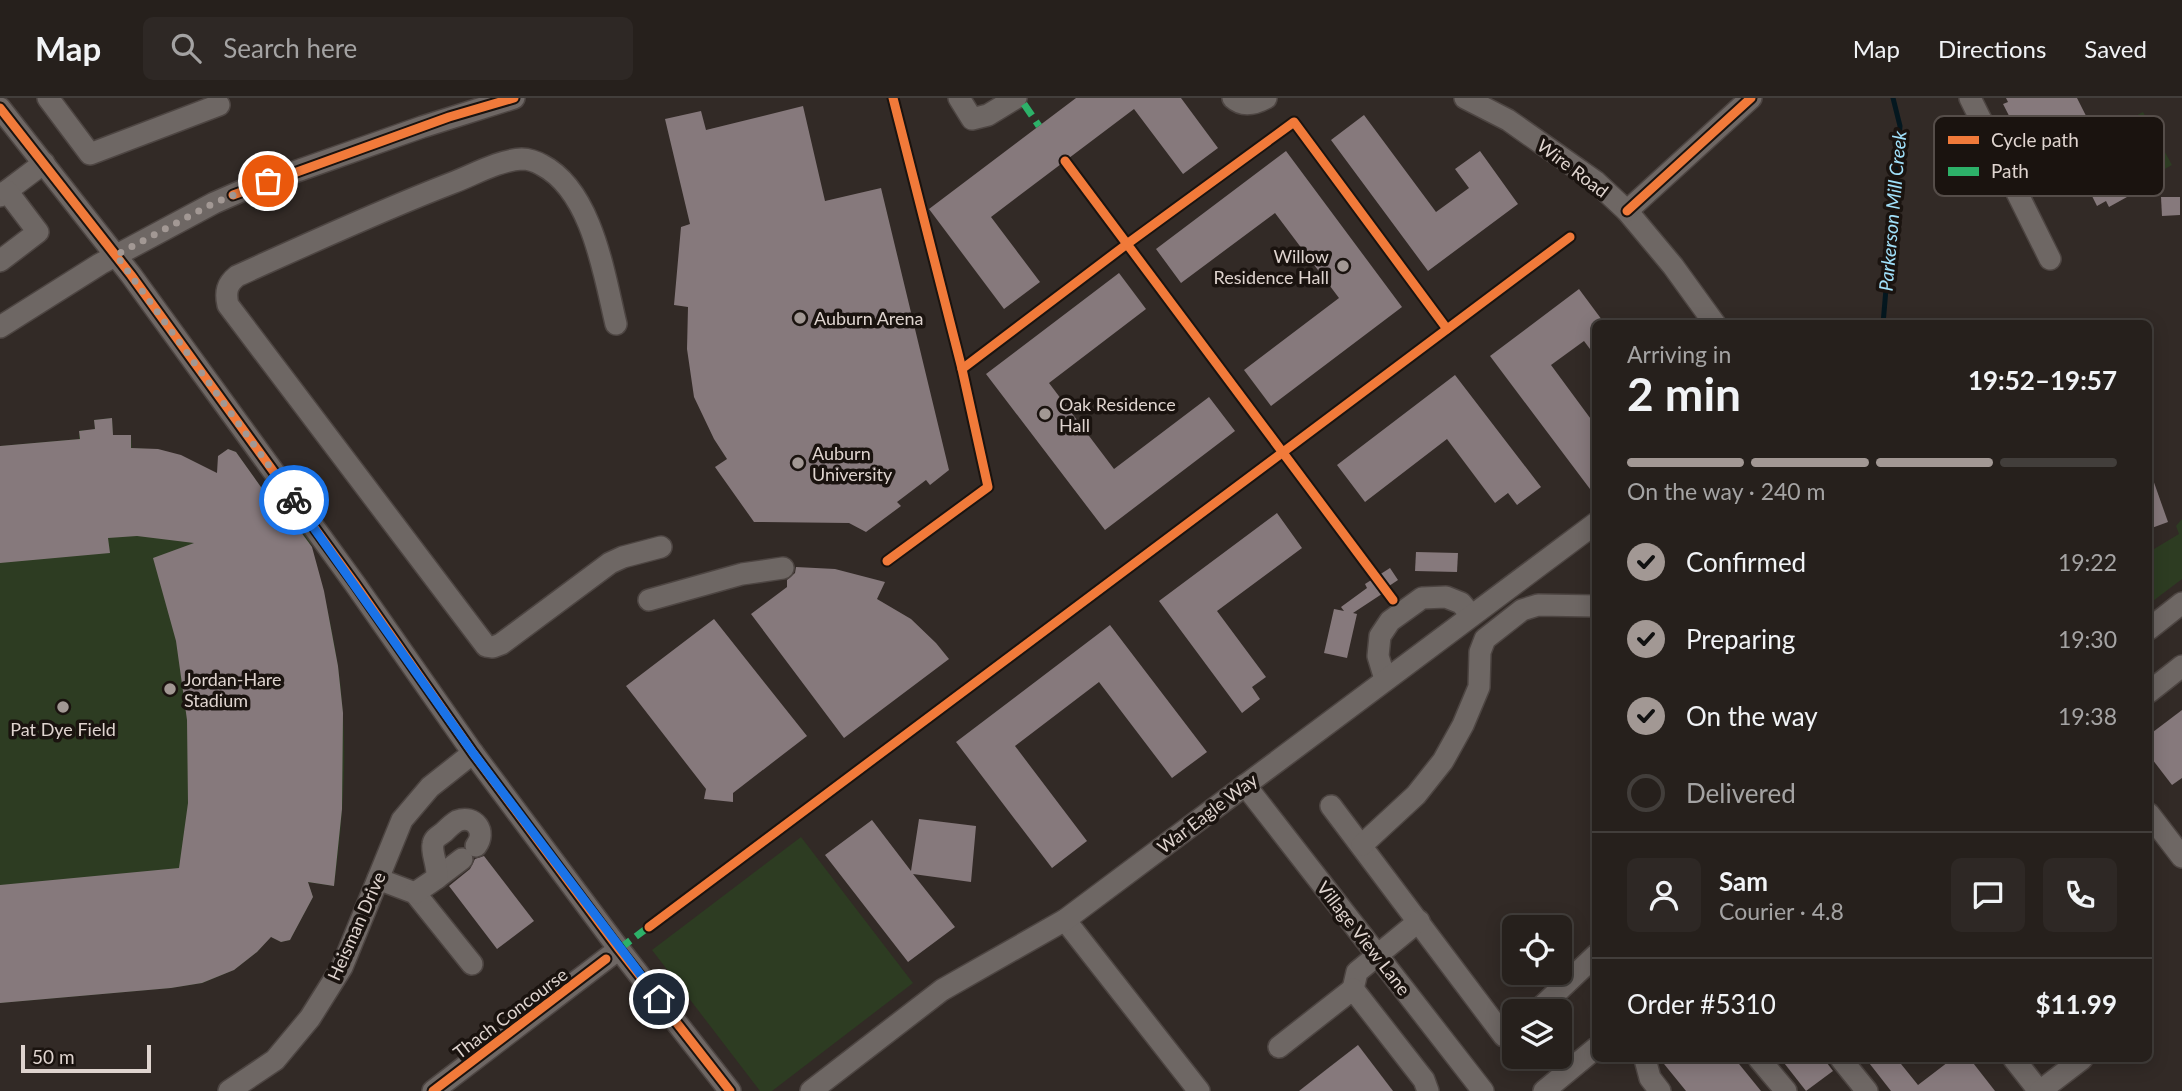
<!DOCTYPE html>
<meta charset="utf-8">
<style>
:root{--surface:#26201c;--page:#2e2825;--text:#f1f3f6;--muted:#a4a3a3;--line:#423e3b;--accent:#a29894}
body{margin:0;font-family:Lato,sans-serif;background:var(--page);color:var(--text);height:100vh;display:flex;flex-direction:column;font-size:26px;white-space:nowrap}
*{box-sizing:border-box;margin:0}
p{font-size:23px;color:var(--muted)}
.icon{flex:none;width:38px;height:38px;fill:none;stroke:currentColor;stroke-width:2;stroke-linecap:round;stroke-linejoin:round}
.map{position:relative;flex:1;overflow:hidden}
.drawer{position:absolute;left:1592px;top:222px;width:560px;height:742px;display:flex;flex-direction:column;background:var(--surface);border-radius:10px;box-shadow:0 4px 18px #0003,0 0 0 2px var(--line)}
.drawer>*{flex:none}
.buttons{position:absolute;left:1502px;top:817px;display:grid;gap:14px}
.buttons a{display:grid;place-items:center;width:70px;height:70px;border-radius:10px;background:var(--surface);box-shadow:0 4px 18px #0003,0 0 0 2px var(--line);font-size:35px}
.scale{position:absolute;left:21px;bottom:18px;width:130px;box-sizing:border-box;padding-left:7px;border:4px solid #dfd4cf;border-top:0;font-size:19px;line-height:24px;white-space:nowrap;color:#dfd4cf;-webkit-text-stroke:5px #1a130f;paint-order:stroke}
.pin{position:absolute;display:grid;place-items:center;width:60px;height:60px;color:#fff;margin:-30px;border:4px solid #fff;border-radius:50%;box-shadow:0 2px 7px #0007}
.courier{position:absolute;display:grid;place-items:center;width:70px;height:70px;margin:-35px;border:5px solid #1a73e8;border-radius:50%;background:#fff;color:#222;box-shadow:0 2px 9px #0007}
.head em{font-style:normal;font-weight:700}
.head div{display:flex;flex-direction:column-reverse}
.head{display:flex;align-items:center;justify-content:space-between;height:119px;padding:0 35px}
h1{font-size:46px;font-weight:700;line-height:52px}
.bar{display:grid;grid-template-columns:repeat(4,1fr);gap:10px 7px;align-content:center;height:84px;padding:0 35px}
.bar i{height:9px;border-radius:5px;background:var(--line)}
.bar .active{background:var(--accent)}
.bar p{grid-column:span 4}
.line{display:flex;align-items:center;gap:18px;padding:0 35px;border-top:2px solid var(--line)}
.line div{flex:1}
.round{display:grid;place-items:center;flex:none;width:74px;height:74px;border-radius:10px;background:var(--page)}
ol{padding:0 35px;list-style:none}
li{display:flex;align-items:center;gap:21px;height:77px}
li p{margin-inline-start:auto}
li .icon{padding:7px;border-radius:50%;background:var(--accent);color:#111;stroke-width:4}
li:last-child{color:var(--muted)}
li i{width:38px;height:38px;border:4px solid var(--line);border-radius:50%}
header{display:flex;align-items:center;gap:42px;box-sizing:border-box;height:98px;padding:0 35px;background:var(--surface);border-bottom:2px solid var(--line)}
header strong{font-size:33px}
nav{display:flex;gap:38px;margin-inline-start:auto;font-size:24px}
.search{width:490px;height:63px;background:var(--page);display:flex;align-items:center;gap:18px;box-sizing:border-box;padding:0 24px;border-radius:10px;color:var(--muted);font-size:26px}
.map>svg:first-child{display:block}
</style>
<header>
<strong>Map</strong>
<div class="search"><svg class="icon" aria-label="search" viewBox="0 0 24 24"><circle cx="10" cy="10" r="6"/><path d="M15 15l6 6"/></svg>Search here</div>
<nav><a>Map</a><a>Directions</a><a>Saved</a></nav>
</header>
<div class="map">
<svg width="2182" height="993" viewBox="0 0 2182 993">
<rect width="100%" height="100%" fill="#322a26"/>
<!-- green -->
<g fill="#2d3c22">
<path d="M2143 14 2172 67 2145 82 2116 29Z"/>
<path d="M112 320 113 337H131L132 350C164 351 190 357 216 378L228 351 236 354 270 402 266 417 299 406C315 459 330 513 338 568 349 641 344 716 334 788L299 783 310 790 313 799 290 842 281 844 266 836 268 842 257 854 234 872 203 885 171 890 0 905V348L79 341V333L83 332 84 341 95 330 94 322Z"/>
<path d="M2182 421V481L2149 506V454L2179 436 2176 428Z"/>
<path d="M801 739 913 885 772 993H760L652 852Z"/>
</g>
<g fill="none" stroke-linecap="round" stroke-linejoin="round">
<!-- stream -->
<path stroke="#04171f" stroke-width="5" d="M1883 226 1900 28 1893 0"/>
</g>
<!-- building -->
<g fill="#86797c">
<path d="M1076 0H1181L1218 50 1183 76 1134 11 991 119 1040 184 1004 211 929 111Z"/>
<path d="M2006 0H2077L2127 99 2109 109 2106 103 2097 108 2057 28 2023 45 2003 6 2008 4Z"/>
<path d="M803 8 825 103 881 90 949 372 930 387 926 382 897 404 901 408 866 434 849 425 754 424 715 369 727 361 714 341 694 299 687 251 688 209 674 207 681 129 690 126 665 21 701 13 706 32Z"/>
<path d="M1364 17 1436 114 1469 90 1455 71 1480 53 1518 106 1428 173 1331 42Z"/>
<path d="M1286 53 1402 209 1271 308 1244 272 1339 200 1275 115 1181 185 1156 151Z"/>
<path d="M2161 99H2180V117L2162 118Z"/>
<path d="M1119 175 1146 211 1049 285 1114 371 1209 299 1235 333 1105 432 986 276Z"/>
<path d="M1579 191 1605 226H1596V259L1584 243 1551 267 1596 328V399L1490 258Z"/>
<path d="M1455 277 1541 389 1517 407 1508 395 1495 405 1447 341 1365 404 1337 367Z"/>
<path d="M112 320 113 337H131V350L158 351 181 357 217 375 218 358 228 351 236 354 278 413 284 411 312 449 324 493 338 568 343 615 342 711 334 788 308 784 313 799 290 842 281 844 271 839 257 854 234 872 202 885 171 890 0 905V787L179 770 188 705 187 622 176 543 153 460 194 445 137 438 108 440 110 455 0 465V348L80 341 79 333 95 331 94 322Z"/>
<path d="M2151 376 2168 424 2149 431V377Z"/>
<path d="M1277 415 1302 450 1217 513 1266 579 1252 589 1260 601 1242 615 1159 503Z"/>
<path d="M1416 454 1458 455 1457 474 1415 473Z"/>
<path d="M796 469 835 471 885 484 877 501 911 521 936 545 949 561 844 640 751 516 787 489V482L795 475Z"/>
<path d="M1390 470 1398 482 1389 488 1391 490 1353 515 1357 516 1347 560 1324 555 1334 511 1344 513 1341 509 1367 490 1365 486Z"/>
<path d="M714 521 807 638 733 695V704L704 701 706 691 626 588Z"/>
<path d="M1110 527 1207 654 1172 680 1099 584 1015 648 1087 743 1052 770 956 644Z"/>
<path d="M2182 612V680L2172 687 2149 657V637Z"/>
<path d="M919 721 976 728 971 784 913 776 955 829 908 864 825 757 872 722 911 773Z"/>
<path d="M484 758 534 823 497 851 449 788 470 771 475 761Z"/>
<path d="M1358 947 1393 993H1299L1327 971Z"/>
<path d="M1660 961H1735L1761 993H1686Z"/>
<path d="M1781 961H1824L1833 973 1806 993Z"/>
<path d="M1866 961H1897L1918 987 1952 961H1970L1995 993H1891Z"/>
</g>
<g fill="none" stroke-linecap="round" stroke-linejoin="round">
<defs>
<g id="minor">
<path d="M48 0 90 56 219 7"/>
<path d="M959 0 972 21 988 17 1016 0"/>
<path d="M1233 0C1243 9 1255 6 1266 0"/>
<path d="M1465 0 1508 22 1595 83 1627 113 1673 168 1715 226"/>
<path d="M1970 0 2050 161"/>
<path d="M0 10 131 177 355 486 473 655 619 851 730 993"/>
<path d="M0 98 44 65"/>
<path d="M1627 113 1751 0"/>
<path d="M0 163 38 134 7 93"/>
<path d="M616 226C604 176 592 93 542 67 537 64 528 61 522 61 499 62 473 77 452 85 379 113 308 146 237 178 227 186 225 194 228 207L486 548 493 549 501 546 610 465 623 459 661 449"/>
<path d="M0 229 100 166 214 105 246 91 422 29 514 0"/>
<path d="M649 502 742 476 783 470"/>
<path d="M2149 531 2182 505"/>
<path d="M1385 581 1378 558 1380 538 1390 523 1422 500 1446 499 1461 505 1471 517"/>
<path d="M2149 594 2182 568"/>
<path d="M1245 687 1483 993"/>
<path d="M1331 708 1504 938 1514 930"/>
<path d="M2149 716 2182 759"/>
<path d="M1362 747 1416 697 1443 663 1463 627 1479 589 1480 554 1485 541 1522 512 1538 507 1596 508"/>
<path d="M437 780 462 761"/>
<path d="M378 781 415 795 472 866"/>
<path d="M415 795 437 780C438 767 431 755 433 746 434 740 439 738 444 734 448 730 452 726 457 723 475 716 487 734 476 748"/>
<path d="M1065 822 1199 993"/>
<path d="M1353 891 1357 874 1419 823"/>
<path d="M1536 914 1596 857"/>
<path d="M1279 949 1353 891 1424 982 1428 993"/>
<path d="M1645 961 1650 980 1660 993"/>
<path d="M1759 961 1786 993"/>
<path d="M1841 961 1867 993"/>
<path d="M2014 961 2039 993"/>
<path d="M229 993 275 962 310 920 342 869 402 722 430 689 473 655"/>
<path d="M433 993 619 851"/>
<path d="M811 993 942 892 1065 822 1596 425"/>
<path d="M1544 993 1596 950"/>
<path d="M2040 993 2082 961"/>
</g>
</defs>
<!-- minor casing -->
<use href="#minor" stroke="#4d4542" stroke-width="24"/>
<!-- minor -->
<use href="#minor" stroke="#6e6764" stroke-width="21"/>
<!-- quiet -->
<g stroke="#2db169" stroke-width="7" stroke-dasharray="14 7" stroke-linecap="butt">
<path d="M1024 6 1039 28"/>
<path d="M619 851 654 825"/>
</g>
<defs>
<g id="cycleway">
<path d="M893 0 962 271"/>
<path d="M0 10 131 177 355 486 473 655 619 851 730 993"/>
<path d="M233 97 449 19 514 0"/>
<path d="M1627 113 1751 0"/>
<path d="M887 463 988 389 962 271 1127 146 1065 63"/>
<path d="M1393 502 1127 146 1294 24 1447 231"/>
<path d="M649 829 1570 139"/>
<path d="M433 993 606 861"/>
</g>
</defs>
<!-- cycleway casing -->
<use href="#cycleway" stroke="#1a130f" stroke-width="13"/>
<!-- cycleway -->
<use href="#cycleway" stroke="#f17a3a" stroke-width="9"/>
</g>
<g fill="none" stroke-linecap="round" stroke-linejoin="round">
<!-- done -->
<path stroke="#a29894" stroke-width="7" stroke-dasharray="0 12.6" d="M268 83 214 105 116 157 294 402"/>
<!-- route -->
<path stroke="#1a73e8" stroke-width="9" d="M294 402 473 655 659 901"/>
</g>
<!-- markers -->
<g fill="#a29894" stroke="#1a130f" stroke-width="2.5">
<circle cx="1343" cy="168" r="7"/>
<circle cx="800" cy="220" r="7"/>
<circle cx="1045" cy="316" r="7"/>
<circle cx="798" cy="365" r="7"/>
<circle cx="170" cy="591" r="7"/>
<circle cx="63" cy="609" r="7"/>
</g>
<g text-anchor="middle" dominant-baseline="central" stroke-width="7" stroke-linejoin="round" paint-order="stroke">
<!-- street labels -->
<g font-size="18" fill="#dfd4cf" stroke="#1a130f">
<text transform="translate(1573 70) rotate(37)">Wire Road</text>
<text transform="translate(1207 715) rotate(-37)">War Eagle Way</text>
<text transform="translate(356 828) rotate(-66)">Heisman Drive</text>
<text transform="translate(1364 840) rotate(52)">Village View Lane</text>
<text transform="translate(510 915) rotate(-37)">Thach Concourse</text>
</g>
<!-- poi labels -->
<g font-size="18" fill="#dfd4cf" stroke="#1a130f" text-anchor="start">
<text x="1329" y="158" text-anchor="end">Willow<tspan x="1329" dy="21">Residence Hall</tspan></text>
<text x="814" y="220">Auburn Arena</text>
<text x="1059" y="306">Oak Residence<tspan x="1059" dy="21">Hall</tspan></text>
<text x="812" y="355">Auburn<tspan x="812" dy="21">University</tspan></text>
<text x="184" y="581">Jordan-Hare<tspan x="184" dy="21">Stadium</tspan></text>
<text x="63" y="631" text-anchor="middle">Pat Dye Field</text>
</g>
<!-- water labels -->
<g font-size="19" font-style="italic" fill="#a1e1fb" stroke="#1a130f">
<text transform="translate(1892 113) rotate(-85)">Parkerson Mill Creek</text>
</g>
</g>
<!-- legend -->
<rect x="1934" y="18" width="230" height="80" rx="10" fill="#1a130f" stroke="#554d49" stroke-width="2"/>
<rect x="1948" y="38" width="31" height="8" fill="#f17a3a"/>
<rect x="1948" y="69" width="31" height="9" fill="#2db169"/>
<g font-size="19" fill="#dfd4cf">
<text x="1991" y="49">Cycle path</text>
<text x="1991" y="80">Path</text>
</g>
</svg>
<div class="buttons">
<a><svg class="icon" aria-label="locate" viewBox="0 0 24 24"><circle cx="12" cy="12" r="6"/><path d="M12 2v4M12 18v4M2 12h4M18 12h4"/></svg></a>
<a><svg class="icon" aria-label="layers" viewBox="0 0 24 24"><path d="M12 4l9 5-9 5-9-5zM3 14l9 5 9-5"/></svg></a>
</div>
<div class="scale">50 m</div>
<div class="pin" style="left:268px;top:83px;background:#ea580c"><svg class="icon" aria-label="bag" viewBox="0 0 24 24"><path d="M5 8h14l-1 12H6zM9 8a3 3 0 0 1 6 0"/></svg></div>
<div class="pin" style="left:659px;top:901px;background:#1f2937"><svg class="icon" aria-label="home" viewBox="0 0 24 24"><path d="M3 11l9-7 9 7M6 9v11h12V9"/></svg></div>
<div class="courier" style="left:294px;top:402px"><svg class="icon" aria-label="bike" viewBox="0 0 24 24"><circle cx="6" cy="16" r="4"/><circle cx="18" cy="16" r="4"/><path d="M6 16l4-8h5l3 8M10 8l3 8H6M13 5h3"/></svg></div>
<section class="drawer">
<div class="head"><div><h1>2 min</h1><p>Arriving in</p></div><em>19:52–19:57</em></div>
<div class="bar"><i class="active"></i><i class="active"></i><i class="active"></i><i></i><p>On the way · 240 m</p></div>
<ol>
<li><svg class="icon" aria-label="check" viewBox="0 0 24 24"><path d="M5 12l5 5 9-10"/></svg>Confirmed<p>19:22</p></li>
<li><svg class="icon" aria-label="check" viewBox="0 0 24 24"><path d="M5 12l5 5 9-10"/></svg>Preparing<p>19:30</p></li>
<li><svg class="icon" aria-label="check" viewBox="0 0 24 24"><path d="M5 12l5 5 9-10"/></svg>On the way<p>19:38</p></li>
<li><i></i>Delivered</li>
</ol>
<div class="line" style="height:126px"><a class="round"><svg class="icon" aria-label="person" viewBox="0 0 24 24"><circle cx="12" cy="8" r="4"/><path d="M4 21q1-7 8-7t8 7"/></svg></a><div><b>Sam</b><p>Courier · 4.8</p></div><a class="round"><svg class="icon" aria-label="chat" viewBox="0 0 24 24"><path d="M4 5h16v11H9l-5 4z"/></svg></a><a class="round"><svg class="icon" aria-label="phone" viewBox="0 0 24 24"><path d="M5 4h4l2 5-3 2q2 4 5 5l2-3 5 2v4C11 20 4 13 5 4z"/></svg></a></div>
<div class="line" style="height:91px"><div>Order #5310</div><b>$11.99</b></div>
</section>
</div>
